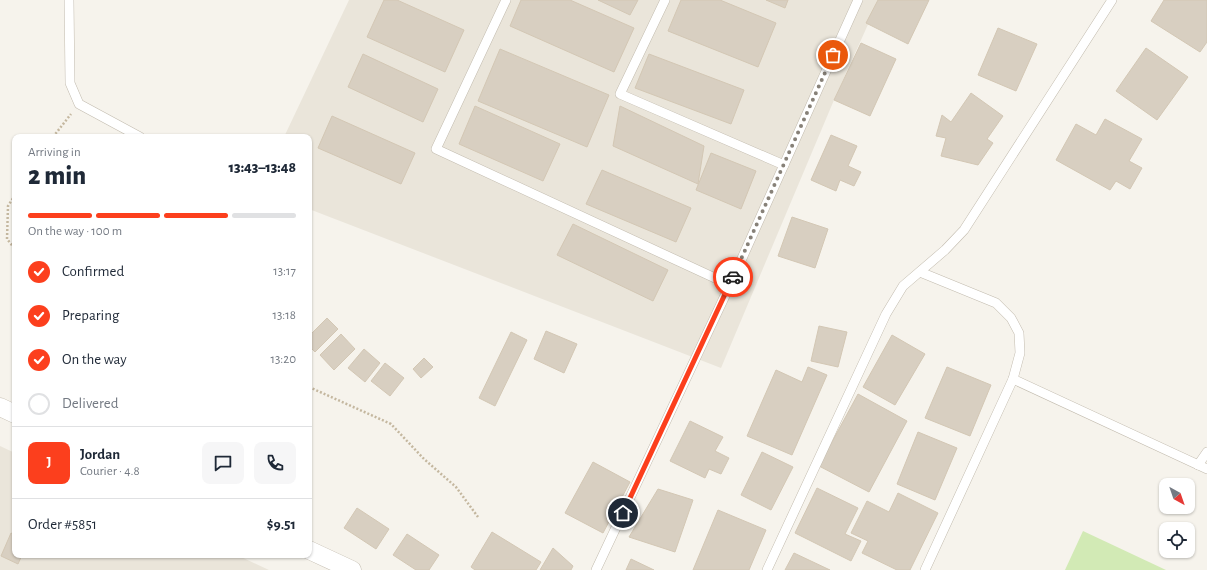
<!DOCTYPE html>
<meta charset="utf-8">
<style>
:root{--surface:#fff;--page:#f6f6f7;--text:#1f2937;--muted:#747a83;--line:#e0e1e3;--accent:#fc3f1d}
body{margin:0;font-family:"Alegreya Sans",sans-serif;background:var(--page);color:var(--text);height:100vh;display:flex;flex-direction:column;font-size:15px;white-space:nowrap}
*{box-sizing:border-box;margin:0}
p{font-size:13px;color:var(--muted)}
.icon{flex:none;width:22px;height:22px;fill:none;stroke:currentColor;stroke-width:2;stroke-linecap:round;stroke-linejoin:round}
.map{position:relative;flex:1;overflow:hidden}
.panel{position:absolute;left:12px;top:134px;width:300px;height:424px;display:flex;flex-direction:column;background:var(--surface);border-radius:8px;box-shadow:0 1px 3px #0004}
.panel>*{flex:none}
.needle{width:26px;rotate:140deg}
.tools{position:absolute;left:1159px;top:478px;display:grid;gap:8px}
.tools a{display:grid;place-items:center;width:36px;height:36px;border-radius:8px;background:var(--surface);box-shadow:0 1px 3px #0004;font-size:20px}
.pin{position:absolute;display:grid;place-items:center;width:34px;height:34px;color:#fff;margin:-17px;border:2px solid #fff;border-radius:50%;box-shadow:0 1px 4px #0007}
.courier{position:absolute;display:grid;place-items:center;width:40px;height:40px;margin:-20px;border:3px solid #fc3f1d;border-radius:50%;background:#fff;color:#222;box-shadow:0 1px 5px #0007}
.overview em{font-style:normal;font-weight:800}
.overview div{display:flex;flex-direction:column-reverse}
.overview{display:flex;align-items:center;justify-content:space-between;height:68px;padding:0 16px}
h1{font-size:26px;font-weight:800;line-height:30px}
.bar{display:grid;grid-template-columns:repeat(4,1fr);gap:6px 4px;align-content:center;height:48px;padding:0 16px}
.bar i{height:5px;border-radius:3px;background:var(--line)}
.bar .current{background:var(--accent)}
.bar p{grid-column:span 4}
.line{display:flex;align-items:center;gap:10px;padding:0 16px;border-top:1px solid var(--line)}
.line div{flex:1}
.round{display:grid;place-items:center;flex:none;width:42px;height:42px;border-radius:8px;background:var(--page)}
ol{padding:0 16px;list-style:none}
li{display:flex;align-items:center;gap:12px;height:44px}
li p{margin-inline-start:auto}
li .icon{padding:4px;border-radius:50%;background:var(--accent);color:#fff;stroke-width:4}
li:last-child{color:var(--muted)}
li i{width:22px;height:22px;border:2px solid var(--line);border-radius:50%}
.map>svg:first-child{display:block}
</style>
<div class="map">
<svg width="1207" height="570" viewBox="0 0 1207 570">
<rect width="100%" height="100%" fill="#f6f3ec"/>
<!-- residential -->
<g fill="#eae5da">
<path d="M349 0H879L834 100 721 368 309 209V137H284Z"/>
<path d="M0 446 15 453V555H237L269 570H0Z"/>
</g>
<!-- green -->
<path fill="#d2eab5" d="M1083 531 1166 570H1065Z"/>
<!-- building -->
<g fill="#d8cfc1" stroke="#d3c7b4">
<path d="M384 0H397L464 30 445 72 367 37Z"/>
<path d="M521 0H570L634 28 614 72 510 26Z"/>
<path d="M598 0H638L630 15Z"/>
<path d="M681 0H720L776 23 758 67 668 31Z"/>
<path d="M766 0H788L785 8Z"/>
<path d="M878 0H929L908 44 866 23Z"/>
<path d="M1164 0H1207V42L1200 52 1151 21Z"/>
<path d="M998 28 1037 44 1016 91 978 75Z"/>
<path d="M861 43 896 59 870 116 834 100Z"/>
<path d="M1146 48 1188 77 1157 120 1116 91Z"/>
<path d="M500 49 609 95 587 147 478 101Z"/>
<path d="M363 54 438 89 423 122 348 87Z"/>
<path d="M649 54 744 90 731 124 635 88Z"/>
<path d="M971 93 1003 116 987 139 993 143 978 165 941 156 946 138 936 136 942 115 951 122Z"/>
<path d="M475 106 560 144 543 181 459 144Z"/>
<path d="M620 106 704 146 698 184 613 146Z"/>
<path d="M332 116 415 153 401 184 318 148Z"/>
<path d="M1105 119 1142 139 1129 161 1142 168 1130 189 1116 181 1110 190 1056 160 1076 124 1096 135Z"/>
<path d="M831 135 857 146 848 166 861 172 854 186 840 180 836 191 811 180Z"/>
<path d="M711 153 756 171 741 209 696 190Z"/>
<path d="M602 170 691 208 676 242 586 204Z"/>
<path d="M792 217 828 229 815 268 778 256Z"/>
<path d="M573 224 668 270 653 301 557 255Z"/>
<path d="M327 318 338 329 315 352 309 346V336Z"/>
<path d="M819 326 847 332 838 367 811 361Z"/>
<path d="M546 331 577 344 564 373 534 359Z"/>
<path d="M511 332 527 340 495 406 479 398Z"/>
<path d="M341 334 355 349 334 370 320 355Z"/>
<path d="M892 335 925 354 895 405 863 387Z"/>
<path d="M364 349 380 363 365 382 348 368Z"/>
<path d="M424 358 433 367 421 378 413 369Z"/>
<path d="M385 363 404 378 390 396 371 381Z"/>
<path d="M808 367 827 375 792 455 747 436 776 370 802 382Z"/>
<path d="M947 367 991 385 970 436 925 418Z"/>
<path d="M858 394 907 421 869 492 819 466Z"/>
<path d="M690 421 723 437 715 451 729 458 721 474 709 469 705 478 670 461Z"/>
<path d="M918 432 957 448 935 500 897 484Z"/>
<path d="M762 452 793 467 771 510 741 495Z"/>
<path d="M593 462 630 482 603 533 565 513Z"/>
<path d="M817 488 858 508 845 534 861 541 851 561 795 533Z"/>
<path d="M658 489 693 500 675 552 629 537Z"/>
<path d="M898 493 938 513 910 570H897L862 553 868 541 851 533 867 501 889 512Z"/>
<path d="M357 508 389 529 376 549 344 528Z"/>
<path d="M718 510 766 530 749 570H693Z"/>
<path d="M492 532 541 562 536 570H475L471 567Z"/>
<path d="M11 533 15 535V555H22L18 564 1 556Z"/>
<path d="M407 534 439 555 429 570H416L393 555Z"/>
<path d="M553 548 573 566 571 570H540Z"/>
<path d="M794 553 830 570H785Z"/>
<path d="M631 559 654 570H626Z"/>
</g>
<g fill="none" stroke-linecap="round" stroke-linejoin="round">
<defs>
<g id="service">
<path d="M69 0 70 83 79 104 140 137"/>
<path d="M506 0 436 149 730 285"/>
<path d="M665 0 620 94 784 165"/>
<path d="M920 272 996 303 1011 318 1019 333 1020 353 1013 379 925 570"/>
<path d="M1013 379 1207 469"/>
<path d="M1198 465 1207 452"/>
<path d="M596 570 730 285 858 0"/>
<path d="M767 570 886 314 903 286 945 250 964 230 1112 0"/>
</g>
<g id="minor">
<path d="M0 407 15 414"/>
<path d="M309 550 352 570"/>
</g>
</defs>
<!-- service casing -->
<use href="#service" stroke="#c2bbae" stroke-width="10"/>
<!-- minor casing -->
<use href="#minor" stroke="#c2bbae" stroke-width="19"/>
<!-- path -->
<g stroke="#c4b79f" stroke-width="2.5" stroke-dasharray="2 2" stroke-linecap="butt">
<path d="M53 137 71 114"/>
<path d="M15 195 8 206 7 239 15 249"/>
<path d="M309 387 391 424 424 459 456 487 478 517"/>
</g>
<!-- service -->
<use href="#service" stroke="#fff" stroke-width="9"/>
<!-- minor -->
<use href="#minor" stroke="#fff" stroke-width="18"/>
</g>
<g fill="none" stroke-linecap="round" stroke-linejoin="round">
<!-- done -->
<path stroke="#878178" stroke-width="4" stroke-dasharray="0 7.2" d="M733 277 833 55"/>
<!-- route -->
<path stroke="#fc3f1d" stroke-width="5" d="M623 513 733 277"/>
</g>
</svg>
<div class="tools">
<a><svg class="needle" viewBox="-14 -14 28 28"><path d="M0-13l5 13h-10z" fill="#e53935"/><path d="M0 13l5-13h-10z" fill="#747a83"/></svg></a>
<a><svg class="icon" aria-label="locate" viewBox="0 0 24 24"><circle cx="12" cy="12" r="6"/><path d="M12 2v4M12 18v4M2 12h4M18 12h4"/></svg></a>
</div>
<div class="pin" style="left:833px;top:55px;background:#ea580c"><svg class="icon" aria-label="bag" viewBox="0 0 24 24"><path d="M5 8h14l-1 12H6zM9 8a3 3 0 0 1 6 0"/></svg></div>
<div class="pin" style="left:623px;top:513px;background:#1f2937"><svg class="icon" aria-label="home" viewBox="0 0 24 24"><path d="M3 11l9-7 9 7M6 9v11h12V9"/></svg></div>
<div class="courier" style="left:733px;top:277px"><svg class="icon" aria-label="car" viewBox="0 0 24 24"><path d="M5 17H2v-5l4-1 3-4h7l3 4 3 1v5h-3M9 17h6M6 11h13"/><circle cx="7" cy="17" r="2"/><circle cx="17" cy="17" r="2"/></svg></div>
<section class="panel">
<div class="overview"><div><h1>2 min</h1><p>Arriving in</p></div><em>13:43–13:48</em></div>
<div class="bar"><i class="current"></i><i class="current"></i><i class="current"></i><i></i><p>On the way · 100 m</p></div>
<ol>
<li><svg class="icon" aria-label="check" viewBox="0 0 24 24"><path d="M5 12l5 5 9-10"/></svg>Confirmed<p>13:17</p></li>
<li><svg class="icon" aria-label="check" viewBox="0 0 24 24"><path d="M5 12l5 5 9-10"/></svg>Preparing<p>13:18</p></li>
<li><svg class="icon" aria-label="check" viewBox="0 0 24 24"><path d="M5 12l5 5 9-10"/></svg>On the way<p>13:20</p></li>
<li><i></i>Delivered</li>
</ol>
<div class="line" style="height:72px"><b class="round" style="background:var(--accent);color:#fff">J</b><div><b>Jordan</b><p>Courier · 4.8</p></div><a class="round"><svg class="icon" aria-label="chat" viewBox="0 0 24 24"><path d="M4 5h16v11H9l-5 4z"/></svg></a><a class="round"><svg class="icon" aria-label="phone" viewBox="0 0 24 24"><path d="M5 4h4l2 5-3 2q2 4 5 5l2-3 5 2v4C11 20 4 13 5 4z"/></svg></a></div>
<div class="line" style="height:52px"><div>Order #5851</div><b>$9.51</b></div>
</section>
</div>
